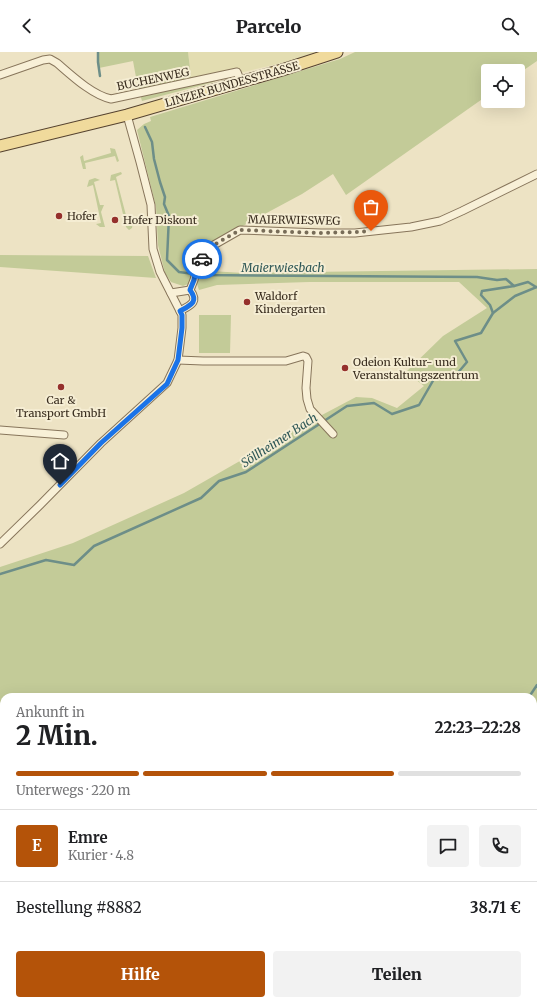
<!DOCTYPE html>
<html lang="de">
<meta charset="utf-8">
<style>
:root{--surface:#fff;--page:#f2f2f2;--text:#202124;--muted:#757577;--line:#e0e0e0;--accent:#b45309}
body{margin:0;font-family:Merriweather,serif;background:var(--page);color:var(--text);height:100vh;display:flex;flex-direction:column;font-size:15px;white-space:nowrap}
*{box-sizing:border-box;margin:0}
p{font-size:13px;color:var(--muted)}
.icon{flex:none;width:22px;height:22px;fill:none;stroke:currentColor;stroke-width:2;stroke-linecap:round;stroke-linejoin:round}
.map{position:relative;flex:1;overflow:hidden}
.panel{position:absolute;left:0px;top:641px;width:537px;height:312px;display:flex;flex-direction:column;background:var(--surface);border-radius:12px 12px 0 0;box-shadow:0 4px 16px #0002}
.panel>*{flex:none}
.tools{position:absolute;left:481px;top:12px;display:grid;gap:8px}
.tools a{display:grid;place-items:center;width:44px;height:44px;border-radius:4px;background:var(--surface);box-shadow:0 4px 16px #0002;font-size:20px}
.pin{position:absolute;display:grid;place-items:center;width:34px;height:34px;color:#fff;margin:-41px -17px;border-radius:50% 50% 50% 0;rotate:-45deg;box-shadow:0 0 4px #0007}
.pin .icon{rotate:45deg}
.courier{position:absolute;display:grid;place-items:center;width:40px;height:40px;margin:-20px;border:3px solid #1a73e8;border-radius:50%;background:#fff;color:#222;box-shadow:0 1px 5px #0007}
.head em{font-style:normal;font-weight:800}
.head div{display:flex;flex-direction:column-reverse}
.head{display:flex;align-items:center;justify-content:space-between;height:68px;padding:0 16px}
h1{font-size:26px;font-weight:800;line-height:30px}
.bar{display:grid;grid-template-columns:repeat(4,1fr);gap:6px 4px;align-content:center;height:48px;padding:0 16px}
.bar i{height:5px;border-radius:3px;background:var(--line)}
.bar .active{background:var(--accent)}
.bar p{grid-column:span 4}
.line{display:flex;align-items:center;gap:10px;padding:0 16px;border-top:1px solid var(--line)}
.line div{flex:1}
.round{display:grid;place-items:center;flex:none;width:42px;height:42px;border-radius:4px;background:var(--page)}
.cta{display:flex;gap:8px;margin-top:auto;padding:8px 16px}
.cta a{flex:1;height:46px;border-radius:4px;background:var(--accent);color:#fff;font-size:16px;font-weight:800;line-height:46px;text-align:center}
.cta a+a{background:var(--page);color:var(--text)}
header{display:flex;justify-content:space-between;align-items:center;height:52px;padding:0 16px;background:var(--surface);font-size:18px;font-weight:800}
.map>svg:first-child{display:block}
</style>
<header><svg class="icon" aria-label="back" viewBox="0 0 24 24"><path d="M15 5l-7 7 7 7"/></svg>Parcelo<svg class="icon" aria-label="search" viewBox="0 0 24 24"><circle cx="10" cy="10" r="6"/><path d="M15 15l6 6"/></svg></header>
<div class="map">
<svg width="537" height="953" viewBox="0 0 537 953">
<rect width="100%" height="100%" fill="#ede3c4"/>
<!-- farmland -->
<g fill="#e3ddb1">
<path d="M188 0H316L298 7 244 20 191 25Z"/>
<path d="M325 949H442L443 953H313Z"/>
</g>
<!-- green -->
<g fill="#c3cb98">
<path d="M99 0H188L191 25 225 22 214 30 142 49 138 36 133 9 99 16Z"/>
<path d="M355 0H537V9L518 22V19H488V43L346 143 333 122 302 142 211 191 205 198 195 218 243 221 537 217V953H494L493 949H533V645H4V765L0 766V515L73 491 184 441 303 373 356 345 372 346 397 356 424 334 406 320 443 284 487 256 459 230H309L217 233 199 238 196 229 183 234 171 230 165 221 158 193 156 155 137 78 144 72 151 69 150 65 340 7Z"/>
<path d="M110 96 115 97 119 109 117 110 115 104 85 111 86 117H83L80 105 83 103 84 109 111 101Z"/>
<path d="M121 120 122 122 116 125 128 171 133 170 132 176 129 178 126 175 115 128 110 129 111 123Z"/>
<path d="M95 126 100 128 94 130 100 153H104L101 160 105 175H100L96 172 101 171 93 133 87 135 89 128Z"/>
<path d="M0 203 148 204 156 226 0 215Z"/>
<path d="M199 263H231L230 301H199Z"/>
<path d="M4 877V949H325L313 953H0V878Z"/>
</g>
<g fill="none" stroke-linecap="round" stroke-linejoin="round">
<!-- stream -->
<g stroke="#6d8e88" stroke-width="2.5">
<path d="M98 0V10L100 24"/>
<path d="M145 75 152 90 154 107 160 130 165 145 164 152 169 164 167 208 179 220 201 223 477 225 497 228 506 227 514 234"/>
<path d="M493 261 490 253 481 243 482 239 514 234 528 230 536 235"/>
<path d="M0 522 46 508 74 513 94 494 201 446 219 429 246 420 347 354 374 351 392 362 419 353 434 327 456 323 467 310 455 289 481 281 493 261 515 244 537 235"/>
<path d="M529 645 537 633"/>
<path d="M0 912H4"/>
</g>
<defs>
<g id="minor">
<path d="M0 23 43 8 50 7 57 11C71 23 92 43 111 47L237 20 241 30"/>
<path d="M190 238 194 228 197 216 212 194 240 178 321 181H355L411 175 440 169 462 159 537 122"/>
<path d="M171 241 190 238"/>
<path d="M180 259C191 253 199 250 190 238"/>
<path d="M178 308 203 309H286L303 304 306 305 308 309 306 336 307 347 310 357 333 382"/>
<path d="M0 378 64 383"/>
<path d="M0 492 40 453 101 391 167 331 178 308 182 276V263L160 220 153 197 151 153 140 110 127 63"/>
<path d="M0 768H4"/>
</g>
<path id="primary" d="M0 94 127 63 282 18 337 0"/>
</defs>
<!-- minor casing -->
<use href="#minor" stroke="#87755b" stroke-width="9"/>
<!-- primary casing -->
<use href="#primary" stroke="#55422f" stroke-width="13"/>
<!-- minor -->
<use href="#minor" stroke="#f8f0d7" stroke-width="7"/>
<!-- primary -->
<use href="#primary" stroke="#f0da9c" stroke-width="11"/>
</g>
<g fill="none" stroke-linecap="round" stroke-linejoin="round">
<!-- done -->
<path stroke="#776c58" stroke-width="4" stroke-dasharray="0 7.2" d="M202 207 212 194 240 178 321 181 355 180 371 179"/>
<!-- route -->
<path stroke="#1a73e8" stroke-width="5" d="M60 433 101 391 167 332 178 308 182 276V263L180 259C191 253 199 250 190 238L194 228 196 216 202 207"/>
</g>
<!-- markers -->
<g fill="#95302c" stroke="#f5edd3" stroke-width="1.5">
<circle cx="59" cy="164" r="4"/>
<circle cx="115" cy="168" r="4"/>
<circle cx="247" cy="250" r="4"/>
<circle cx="345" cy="316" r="4"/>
<circle cx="61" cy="335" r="4"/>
</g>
<g text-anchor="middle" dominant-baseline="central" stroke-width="4" stroke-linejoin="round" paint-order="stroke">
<!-- street labels -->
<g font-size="11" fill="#382c1e" stroke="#f5edd3">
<text transform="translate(153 27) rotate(-12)">BUCHENWEG</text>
<text transform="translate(232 32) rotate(-16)">LINZER BUNDESSTRASSE</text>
<text transform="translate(294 168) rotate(1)">MAIERWIESWEG</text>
</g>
<!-- poi labels -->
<g font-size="11" fill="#382c1e" stroke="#f5edd3" text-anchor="start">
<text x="67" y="164">Hofer</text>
<text x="123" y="168">Hofer Diskont</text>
<text x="255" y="244">Waldorf<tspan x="255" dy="13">Kindergarten</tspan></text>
<text x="353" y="310">Odeion Kultur- und<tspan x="353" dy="13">Veranstaltungszentrum</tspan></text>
<text x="61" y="348" text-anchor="middle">Car &amp;<tspan x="61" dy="13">Transport GmbH</tspan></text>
</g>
<!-- water labels -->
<g font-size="12" font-style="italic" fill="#2e5756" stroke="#f5edd3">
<text x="283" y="215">Maierwiesbach</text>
<text transform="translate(279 388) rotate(-33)">Söllheimer Bach</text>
</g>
</g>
</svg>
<div class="tools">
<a><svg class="icon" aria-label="locate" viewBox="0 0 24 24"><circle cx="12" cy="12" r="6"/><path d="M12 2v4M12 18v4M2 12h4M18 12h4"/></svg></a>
</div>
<div class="pin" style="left:371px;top:179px;background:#ea580c"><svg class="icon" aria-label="bag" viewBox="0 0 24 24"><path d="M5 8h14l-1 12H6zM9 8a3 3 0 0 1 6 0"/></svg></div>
<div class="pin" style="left:60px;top:433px;background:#1f2937"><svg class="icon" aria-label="home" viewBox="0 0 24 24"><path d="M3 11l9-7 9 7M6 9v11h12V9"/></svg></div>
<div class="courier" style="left:202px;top:207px"><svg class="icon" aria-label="car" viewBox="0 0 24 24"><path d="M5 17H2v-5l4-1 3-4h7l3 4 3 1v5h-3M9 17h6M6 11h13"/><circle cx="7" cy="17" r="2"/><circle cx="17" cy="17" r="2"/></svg></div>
<section class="panel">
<div class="head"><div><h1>2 Min.</h1><p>Ankunft in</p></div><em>22:23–22:28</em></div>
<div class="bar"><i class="active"></i><i class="active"></i><i class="active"></i><i></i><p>Unterwegs · 220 m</p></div>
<div class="line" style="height:72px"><b class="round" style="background:var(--accent);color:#fff">E</b><div><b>Emre</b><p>Kurier · 4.8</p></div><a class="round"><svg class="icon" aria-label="chat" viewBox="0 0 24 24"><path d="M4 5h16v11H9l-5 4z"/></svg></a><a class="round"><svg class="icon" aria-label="phone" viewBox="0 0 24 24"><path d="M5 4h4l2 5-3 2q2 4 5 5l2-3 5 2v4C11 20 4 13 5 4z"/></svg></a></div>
<div class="line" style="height:52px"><div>Bestellung #8882</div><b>38.71 €</b></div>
<div class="cta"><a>Hilfe</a><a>Teilen</a></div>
</section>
</div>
